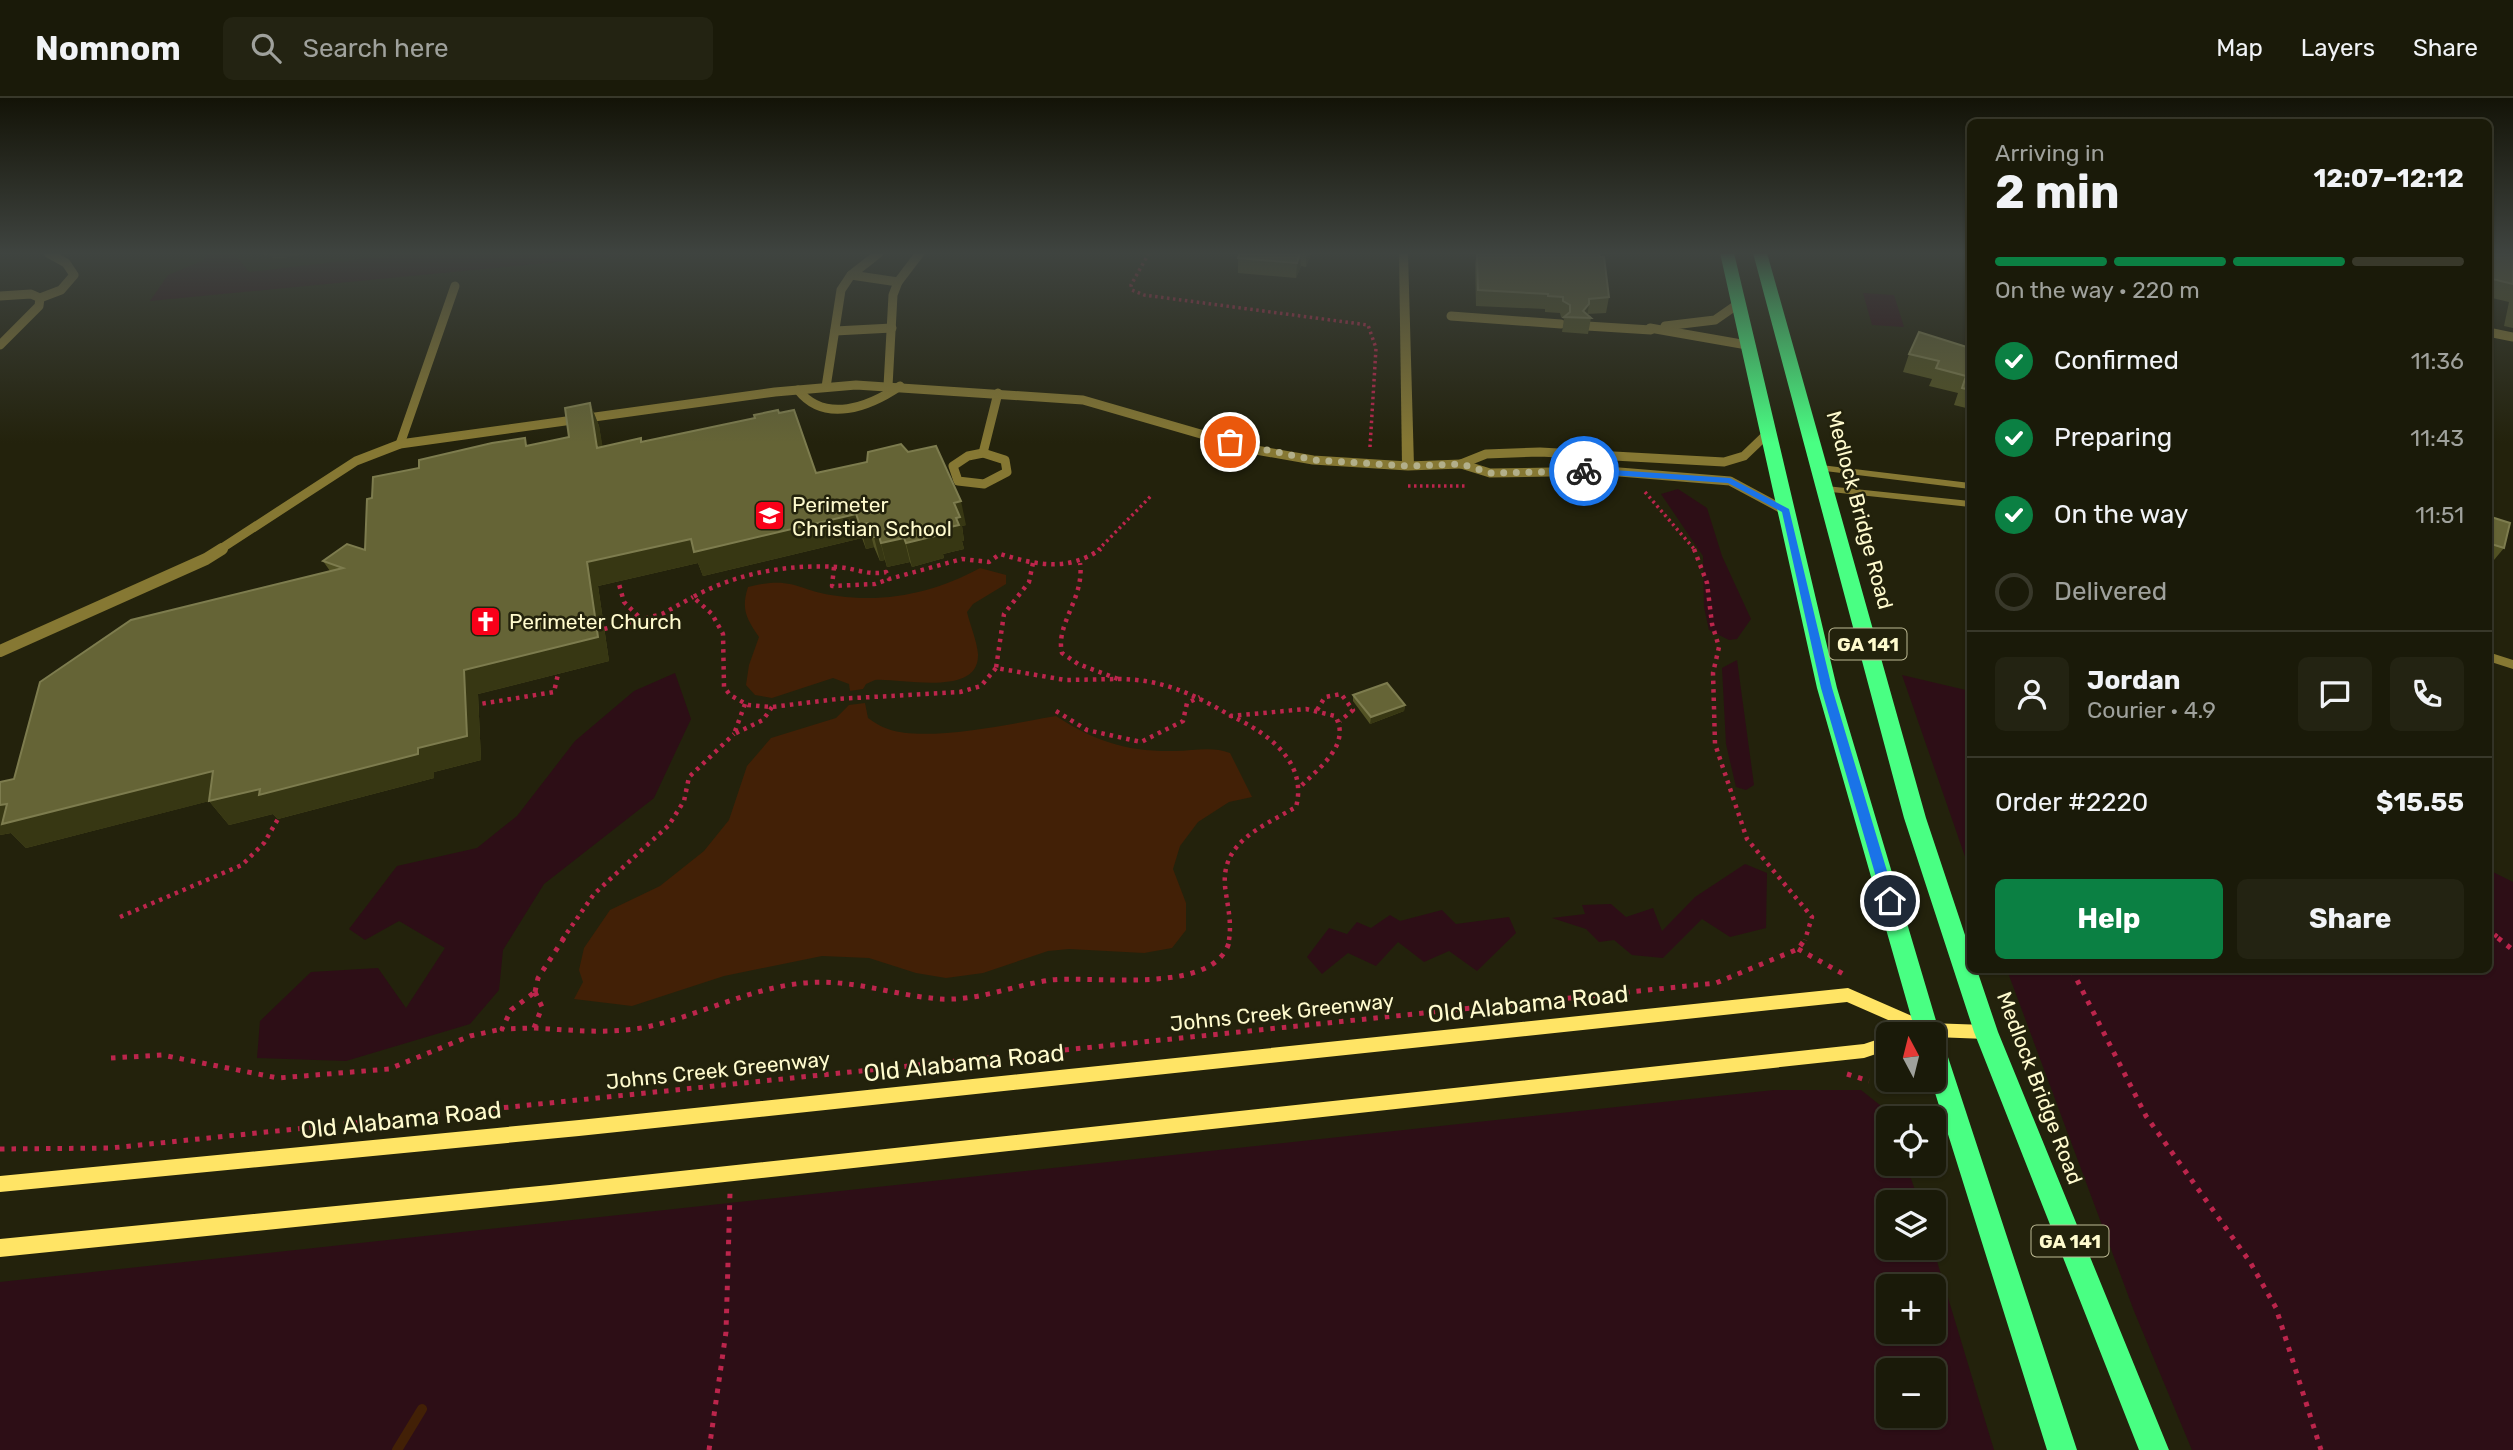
<!DOCTYPE html>
<meta charset="utf-8">
<style>
:root{--surface:#1a1a09;--page:#232312;--text:#f1f3f6;--muted:#9fa19c;--line:#38382a;--accent:#0b8043}
body{margin:0;font-family:Rubik,sans-serif;background:var(--page);color:var(--text);height:100vh;display:flex;flex-direction:column;font-size:26px;white-space:nowrap}
*{box-sizing:border-box;margin:0}
p{font-size:23px;color:var(--muted)}
.icon{flex:none;width:38px;height:38px;fill:none;stroke:currentColor;stroke-width:2;stroke-linecap:round;stroke-linejoin:round}
.map{position:relative;flex:1;overflow:hidden}
.drawer{position:absolute;left:1967px;top:21px;width:525px;height:854px;display:flex;flex-direction:column;background:var(--surface);border-radius:10px;box-shadow:0 2px 5px #0004,0 0 0 2px var(--line)}
.drawer>*{flex:none}
.needle{width:46px;rotate:353deg}
.tools{position:absolute;left:1876px;top:924px;display:grid;gap:14px}
.tools a{display:grid;place-items:center;width:70px;height:70px;border-radius:10px;background:var(--surface);box-shadow:0 2px 5px #0004,0 0 0 2px var(--line);font-size:35px}
.pin{position:absolute;display:grid;place-items:center;width:60px;height:60px;color:#fff;margin:-30px;border:4px solid #fff;border-radius:50%;box-shadow:0 2px 7px #0007}
.courier{position:absolute;display:grid;place-items:center;width:70px;height:70px;margin:-35px;border:5px solid #1a73e8;border-radius:50%;background:#fff;color:#222;box-shadow:0 2px 9px #0007}
.summary em{font-style:normal;font-weight:700}
.summary div{display:flex;flex-direction:column-reverse}
.summary{display:flex;align-items:center;justify-content:space-between;height:119px;padding:0 28px}
h1{font-size:46px;font-weight:700;line-height:52px}
.bar{display:grid;grid-template-columns:repeat(4,1fr);gap:10px 7px;align-content:center;height:84px;padding:0 28px}
.bar i{height:9px;border-radius:5px;background:var(--line)}
.bar .current{background:var(--accent)}
.bar p{grid-column:span 4}
.line{display:flex;align-items:center;gap:18px;padding:0 28px;border-top:2px solid var(--line)}
.line div{flex:1}
.round{display:grid;place-items:center;flex:none;width:74px;height:74px;border-radius:10px;background:var(--page)}
ol{padding:0 28px;list-style:none}
li{display:flex;align-items:center;gap:21px;height:77px}
li p{margin-inline-start:auto}
li .icon{padding:7px;border-radius:50%;background:var(--accent);color:#fff;stroke-width:4}
li:last-child{color:var(--muted)}
li i{width:38px;height:38px;border:4px solid var(--line);border-radius:50%}
.primary-button{display:flex;gap:14px;margin-top:auto;padding:14px 28px}
.primary-button a{flex:1;height:80px;border-radius:10px;background:var(--accent);color:#fff;font-size:28px;font-weight:700;line-height:80px;text-align:center}
.primary-button a+a{background:var(--page);color:var(--text)}
header{display:flex;align-items:center;gap:42px;box-sizing:border-box;height:98px;padding:0 35px;background:var(--surface);border-bottom:2px solid var(--line)}
header strong{font-size:33px}
nav{display:flex;gap:38px;margin-inline-start:auto;font-size:24px}
.search{width:490px;height:63px;background:var(--page);display:flex;align-items:center;gap:18px;box-sizing:border-box;padding:0 24px;border-radius:10px;color:var(--muted);font-size:26px}
.map>svg:first-child{display:block}
</style>
<header>
<strong>Nomnom</strong>
<div class="search"><svg class="icon" aria-label="search" viewBox="0 0 24 24"><circle cx="10" cy="10" r="6"/><path d="M15 15l6 6"/></svg>Search here</div>
<nav><a>Map</a><a>Layers</a><a>Share</a></nav>
</header>
<div class="map">
<svg width="2513" height="1352" viewBox="0 0 2513 1352">
<rect width="100%" height="100%" fill="#23220c"/>
<!-- green -->
<g fill="#2d0e16" fill-rule="evenodd">
<path d="M208 155H234L249 174 411 155H650L150 203 168 177 204 162Z"/>
<path d="M1863 195 1894 197 1904 229 1872 227Z"/>
<path d="M1678 391 1707 410 1722 458 1751 521 1737 541 1729 542 1709 532 1704 509 1703 458 1661 396Z"/>
<path d="M1737 562 1754 687 1746 692 1736 689 1726 646 1722 570Z"/>
<path d="M675 575 691 621 654 700 544 786 503 852 499 892 470 926 346 963 257 960 260 923 311 874 378 870 406 910 445 850 399 823 365 842 349 831 397 768 477 750 517 718 575 643 634 593Z"/>
<path d="M1902 577 1970 593V773Z"/>
<path d="M1745 766 1767 775 1766 830 1730 839 1702 821 1663 860 1632 857 1614 842 1599 844 1586 831 1552 820 1585 816 1582 807 1611 806 1626 819 1653 810 1662 833 1695 799Z"/>
<path d="M2489 772 2513 784V1352H2192L2134 1213 2007 872H2488Z"/>
<path d="M1442 812 1456 826 1509 819 1516 835 1477 873 1449 853 1424 864 1398 844 1376 868 1348 855 1322 876 1307 859 1329 830 1347 836 1357 824 1371 830 1390 817 1400 823Z"/>
<path d="M1774 992H1861L1890 1015 1888 1066H1906L1919 1104H1888V1150H1933L1994 1352H0V1184ZM1888 1188H1934V1234H1888ZM1888 1272H1934V1318H1888Z"/>
</g>
<!-- water -->
<g fill="#422006">
<path d="M980 470 1006 477V486L973 506 967 514C970 527 977 543 978 556 980 600 901 580 875 582L866 586 863 591 850 593 849 586 833 580 772 600 755 597 746 587 749 567 759 539C746 520 741 511 748 489 794 477 797 493 838 498 888 505 936 494 980 470Z"/>
<path d="M865 605 868 620C874 624 881 629 888 631 925 645 1015 625 1056 618 1096 644 1128 654 1175 653 1194 653 1212 648 1230 655L1252 699 1229 704 1198 724 1180 748 1173 771 1186 805V832L1172 850 1144 855 1069 851 1048 853 983 875 946 880 916 875 869 860 822 858 724 878 632 908 574 901 583 884 579 872 584 850 610 812 660 788 704 753 729 722 747 668 771 640 836 620 849 607Z"/>
</g>
<g fill="none" stroke-linecap="round" stroke-linejoin="round">
<!-- stream -->
<path stroke="#422006" stroke-width="10" d="M397 1352 422 1311"/>
<!-- path-far2 -->
<g stroke="#bc254c" stroke-width="3.5" stroke-dasharray="2.5 3.5" stroke-linecap="butt">
<path d="M1149 155 1131 187 1132 192 1144 197 1368 227 1376 250 1370 349"/>
<path d="M1408 388H1466"/>
<path d="M1645 394 1695 452"/>
<path d="M1098 452 1151 398"/>
</g>
<!-- path-far1 -->
<g stroke="#bc254c" stroke-width="4.5" stroke-dasharray="3.5 5" stroke-linecap="butt">
<path d="M1694 451 1707 485 1712 526 1719 549 1713 575 1715 646 1747 741 1812 819 1805 842"/>
<path d="M1033 465 1029 484 1004 516 996 570 1065 582 1118 581 1078 566 1062 555C1055 526 1085 500 1080 465"/>
<path d="M834 469 832 488 875 486 889 481"/>
<path d="M617 479 624 504 642 522"/>
<path d="M604 531 662 516 693 499"/>
<path d="M996 570 981 588 960 594 837 601 772 609 748 607 730 597 724 589 723 536 712 516 693 499C737 475 788 466 837 469 855 470 868 478 886 474L889 481 962 461 989 464 1000 456C1037 467 1067 474 1101 451"/>
<path d="M1118 581C1161 581 1194 596 1231 618"/>
<path d="M745 606 734 636 763 622 772 609"/>
<path d="M474 607 554 594 558 576"/>
<path d="M1317 612 1325 599 1341 596 1353 612 1340 623"/>
<path d="M1056 613 1087 632 1141 644 1183 623 1187 605 1200 599"/>
<path d="M120 819 242 767 264 745 278 721"/>
<path d="M2488 831 2501 842"/>
<path d="M562 842 594 796 669 727 684 703 689 679 734 636"/>
<path d="M1229 842C1232 823 1227 806 1225 788 1221 743 1264 728 1296 709 1308 664 1268 635 1231 618L1306 611 1335 618C1352 646 1319 670 1301 688"/>
</g>
<!-- path -->
<g stroke="#bc254c" stroke-width="5" stroke-dasharray="4.5 7" stroke-linecap="butt">
<path d="M2498 840 2513 852"/>
<path d="M1798 851 1847 878"/>
<path d="M2072 872 2146 1018 2250 1164 2276 1210 2321 1352"/>
<path d="M535 894 542 909 534 930 502 931 511 912Z"/>
<path d="M535 894 538 880 564 840"/>
<path d="M534 930C573 932 612 937 651 928 702 916 751 890 804 885 851 880 895 898 941 901 979 903 1014 887 1051 882 1094 877 1220 899 1230 840"/>
<path d="M111 960 162 957 278 980 389 971 470 938 502 931"/>
<path d="M1847 976 1869 983"/>
<path d="M0 1051 111 1050 1716 885 1798 851 1806 840"/>
<path d="M709 1352 726 1234 730 1095"/>
</g>
<!-- lane-far1 -->
<g stroke="#867833" stroke-width="9">
<path d="M851 177 898 184"/>
<path d="M0 198 31 196 40 200 39 208 0 247"/>
<path d="M40 200 61 192 74 177 66 165 48 155"/>
<path d="M1451 218 1561 226"/>
<path d="M1587 228 1651 232"/>
<path d="M1665 228 1715 222 1738 206"/>
<path d="M1650 230 1747 247"/>
<path d="M835 233 892 230"/>
<path d="M2488 234 2513 239"/>
<path d="M888 288 893 197 898 184 920 155"/>
<path d="M826 289 841 192 851 177 879 155"/>
<path d="M798 292C825 326 869 309 900 288"/>
<path d="M1768 335 1744 358 1724 364 1540 354 1486 356 1461 366 1490 375 1607 373 1730 383 1786 413"/>
<path d="M400 346 455 188"/>
<path d="M983 355 1005 362 1007 374 984 386 958 383 953 368 968 358Z"/>
<path d="M983 355 998 295"/>
<path d="M219 452 356 363 400 346 775 294 856 287 1083 302 1256 352 1313 362 1408 368 1461 366"/>
</g>
<!-- lane -->
<path stroke="#867833" stroke-width="12" d="M0 553 206 461 222 451"/>
<!-- street -->
<g fill="#867833" fill-rule="evenodd">
<path d="M1399 155H1408L1414 368 1408 371 1402 368Z"/>
<path d="M1821 367 1970 385V391L1817 372V368Z"/>
<path d="M1826 388 1970 403V409L1822 393V389Z"/>
<path d="M2488 554 2513 562V571L2488 563Z"/>
</g>
<!-- secondary -->
<g fill="#ffe465" fill-rule="evenodd">
<path d="M1848 890 1928 925 1986 927 1992 929 1994 934 1992 939 1986 941 1934 939V936H1920L1847 904 579 1038 0 1094V1078L579 1022Z"/>
<path d="M1888 938V952L1864 960 550 1103 0 1159V1141L550 1087 1864 946Z"/>
</g>
<!-- highway -->
<g fill="#49ff83" fill-rule="evenodd">
<path d="M1720 155H1734L1837 590 1940 936 1937 943 1943 945 1946 953 2077 1352H2047L1931 982H1934V936H1916L1817 590Z"/>
<path d="M1753 155H1767L1926 720 1970 852V872H1977L1998 934 2169 1352H2139L1974 934 1904 720Z"/>
</g>
</g>
<!-- wall -->
<g fill="#525224">
<path d="M1240 155H1311L1306 169 1301 168 1296 180 1238 175V160Z"/>
<path d="M1477 155H1599L1609 199 1606 215 1587 216 1591 220 1588 236 1562 234 1564 221 1561 219 1560 215 1545 214V211L1476 208 1475 166Z"/>
<path d="M2488 155H2513V230L2504 228 2509 204 2488 199Z"/>
<path d="M1970 250V311L1954 307 1958 295 1929 288 1932 281 1903 274 1909 256Z"/>
<path d="M590 305 599 328 602 348 642 344 779 315 816 375 966 427 962 428 964 443H962L964 451 943 456 944 460 912 469 910 464 887 469 885 462 880 463 874 449 866 451 862 440 703 478 698 465 598 488 609 563 478 596 481 662 434 674V680L278 721 273 716 229 727 209 703 26 750 11 735 0 737V684L14 681 330 473 323 463 365 452 569 339Z"/>
<path d="M2488 418 2504 450 2489 468H2488Z"/>
<path d="M1353 597 1405 607 1404 613 1370 626 1353 603Z"/>
</g>
<!-- shaded-wall -->
<g fill="#373713">
<path d="M263 155H311L273 162 270 156 264 158Z"/>
<path d="M1300 155 1301 168 1296 180 1297 165Z"/>
<path d="M1306 155H1311L1306 169Z"/>
<path d="M1589 206 1587 220 1583 213Z"/>
<path d="M590 305 599 328 607 373 597 350Z"/>
<path d="M961 403 966 427 962 428 964 443H962L964 451 943 456 944 460 912 469 906 445 954 405Z"/>
<path d="M856 416 862 440 703 478 698 465 598 488 609 563 478 596 481 662 434 674V680L278 721 273 716 229 727 209 703 418 650 464 572 587 464 691 441Z"/>
<path d="M868 425 874 449 866 451 860 427Z"/>
<path d="M879 438 885 462 880 463 874 439Z"/>
<path d="M904 440 910 464 887 469 881 445Z"/>
<path d="M1405 607 1404 613 1370 626 1371 619Z"/>
<path d="M213 673 233 697 26 750 11 735 0 737V707Z"/>
</g>
<!-- building -->
<g fill="#656436" stroke="#7d7c4e" stroke-width="2">
<path d="M1240 155H1300L1297 165 1238 160Z"/>
<path d="M1477 155H1599L1600 159H1604L1609 199 1589 201V206L1583 213 1591 220 1564 219 1570 214V207L1563 203V199L1548 198V196L1478 192Z"/>
<path d="M2488 155H2513V186L2488 180Z"/>
<path d="M1919 234 1970 250V292L1962 290 1966 278 1936 270 1939 263 1909 256Z"/>
<path d="M590 305 597 350 641 340V344L755 320 754 317 778 312 779 315 794 312 816 375 867 364 868 354 901 346 908 354 936 348 961 403 954 405 960 419 956 420 959 427 937 432 939 437 906 445 904 440 881 445 879 438 874 439 868 425 860 427 856 416 694 454 691 441 587 464 598 539 464 572 467 638 418 650V656L259 697 260 691 209 703 213 673 2 726 7 706 0 707V684L14 681 40 584 131 522 343 470 323 463 347 446 365 452 367 401 372 400 373 379 419 370V362L492 345 525 340 526 348 569 339 565 310Z"/>
<path d="M2488 418 2510 425 2504 450 2488 445Z"/>
<path d="M1387 585 1405 607 1371 619 1353 597Z"/>
</g>
<!-- sky -->
<linearGradient id="sky" x2="0" y2="1"><stop stop-color="#131307"/><stop offset="0.45" stop-color="#3f4440"/><stop offset="1" stop-color="#3f4440" stop-opacity="0"/></linearGradient>
<rect width="2513" height="345" fill="url(#sky)"/>
<!-- route -->
<path fill="#1a73e8" d="M1584 370 1730 380 1789 411 1832 590 1896 803 1894 807 1890 808 1883 803 1821 590 1782 414 1728 385 1580 375Z"/>
<g fill="none" stroke-linecap="round" stroke-linejoin="round">
<!-- done -->
<path stroke="#b2af8a" stroke-width="7" stroke-dasharray="0 12.6" d="M1230 344 1314 362 1408 368 1461 366 1490 375 1584 373"/>
</g>
<!-- icons -->
<defs>
<symbol id="school-square" viewBox="-11 -11 22 22"><rect x="-9" y="-9" width="18" height="18" rx="4" fill="#f90019" stroke="#23220c"/><path d="M0-5L7-2L0 1L-7-2ZM-4 1L0 2.5L4 1V4Q0 6-4 4Z" fill="#fff"/></symbol>
<symbol id="church-square" viewBox="-11 -11 22 22"><rect x="-9" y="-9" width="18" height="18" rx="4" fill="#f90019" stroke="#23220c"/><path d="M-1.2-6h2.4v3.5h3.3v2.4h-3.3V6h-2.4V-.1h-3.3v-2.4h3.3Z" fill="#fff"/></symbol>
</defs>
<g fill-rule="evenodd">
<use href="#school-square" x="752" y="400" width="35" height="35"/>
<use href="#church-square" x="468" y="506" width="35" height="35"/>
</g>
<g text-anchor="middle" dominant-baseline="central" stroke-width="5" stroke-linejoin="round" paint-order="stroke">
<!-- shield labels -->
<g fill="#23220c" stroke="#bdba94" stroke-width="2">
<rect x="1829.5" y="530.5" width="77" height="31" rx="5"/>
<rect x="2031.5" y="1127.5" width="77" height="31" rx="5"/>
</g>
<g font-size="19" font-weight="bold" fill="#fffbce">
<text x="1868" y="546">GA 141</text>
<text x="2070" y="1143">GA 141</text>
</g>
<!-- poi labels -->
<g font-size="21" fill="#fffbce" stroke="#23220c" text-anchor="start">
<text x="792" y="406">Perimeter<tspan x="792" dy="24">Christian School</tspan></text>
<text x="509" y="523">Perimeter Church</text>
</g>
<!-- street labels -->
<g font-size="21" fill="#fffbce" stroke="#23220c">
<text transform="translate(1860 412) rotate(75)">Medlock Bridge Road</text>
<text transform="translate(1282 914) rotate(-6)">Johns Creek Greenway</text>
<text transform="translate(718 972) rotate(-6)">Johns Creek Greenway</text>
<text transform="translate(2040 990) rotate(69)">Medlock Bridge Road</text>
</g>
<!-- near-street labels -->
<g font-size="24" fill="#fffbce" stroke="#23220c">
<text transform="translate(1528 906) rotate(-6)">Old Alabama Road</text>
<text transform="translate(964 965) rotate(-6)">Old Alabama Road</text>
<text transform="translate(401 1022) rotate(-6)">Old Alabama Road</text>
</g>
</g>
</svg>
<div class="tools">
<a><svg class="needle" viewBox="-14 -14 28 28"><path d="M0-13l5 13h-10z" fill="#e53935"/><path d="M0 13l5-13h-10z" fill="#9fa19c"/></svg></a>
<a><svg class="icon" aria-label="locate" viewBox="0 0 24 24"><circle cx="12" cy="12" r="6"/><path d="M12 2v4M12 18v4M2 12h4M18 12h4"/></svg></a>
<a><svg class="icon" aria-label="layers" viewBox="0 0 24 24"><path d="M12 4l9 5-9 5-9-5zM3 14l9 5 9-5"/></svg></a>
<a>+</a>
<a>−</a>
</div>
<div class="pin" style="left:1230px;top:344px;background:#ea580c"><svg class="icon" aria-label="bag" viewBox="0 0 24 24"><path d="M5 8h14l-1 12H6zM9 8a3 3 0 0 1 6 0"/></svg></div>
<div class="pin" style="left:1890px;top:803px;background:#1f2937"><svg class="icon" aria-label="home" viewBox="0 0 24 24"><path d="M3 11l9-7 9 7M6 9v11h12V9"/></svg></div>
<div class="courier" style="left:1584px;top:373px"><svg class="icon" aria-label="bike" viewBox="0 0 24 24"><circle cx="6" cy="16" r="4"/><circle cx="18" cy="16" r="4"/><path d="M6 16l4-8h5l3 8M10 8l3 8H6M13 5h3"/></svg></div>
<section class="drawer">
<div class="summary"><div><h1>2 min</h1><p>Arriving in</p></div><em>12:07–12:12</em></div>
<div class="bar"><i class="current"></i><i class="current"></i><i class="current"></i><i></i><p>On the way · 220 m</p></div>
<ol>
<li><svg class="icon" aria-label="check" viewBox="0 0 24 24"><path d="M5 12l5 5 9-10"/></svg>Confirmed<p>11:36</p></li>
<li><svg class="icon" aria-label="check" viewBox="0 0 24 24"><path d="M5 12l5 5 9-10"/></svg>Preparing<p>11:43</p></li>
<li><svg class="icon" aria-label="check" viewBox="0 0 24 24"><path d="M5 12l5 5 9-10"/></svg>On the way<p>11:51</p></li>
<li><i></i>Delivered</li>
</ol>
<div class="line" style="height:126px"><a class="round"><svg class="icon" aria-label="person" viewBox="0 0 24 24"><circle cx="12" cy="8" r="4"/><path d="M4 21q1-7 8-7t8 7"/></svg></a><div><b>Jordan</b><p>Courier · 4.9</p></div><a class="round"><svg class="icon" aria-label="chat" viewBox="0 0 24 24"><path d="M4 5h16v11H9l-5 4z"/></svg></a><a class="round"><svg class="icon" aria-label="phone" viewBox="0 0 24 24"><path d="M5 4h4l2 5-3 2q2 4 5 5l2-3 5 2v4C11 20 4 13 5 4z"/></svg></a></div>
<div class="line" style="height:91px"><div>Order #2220</div><b>$15.55</b></div>
<div class="primary-button"><a>Help</a><a>Share</a></div>
</section>
</div>
